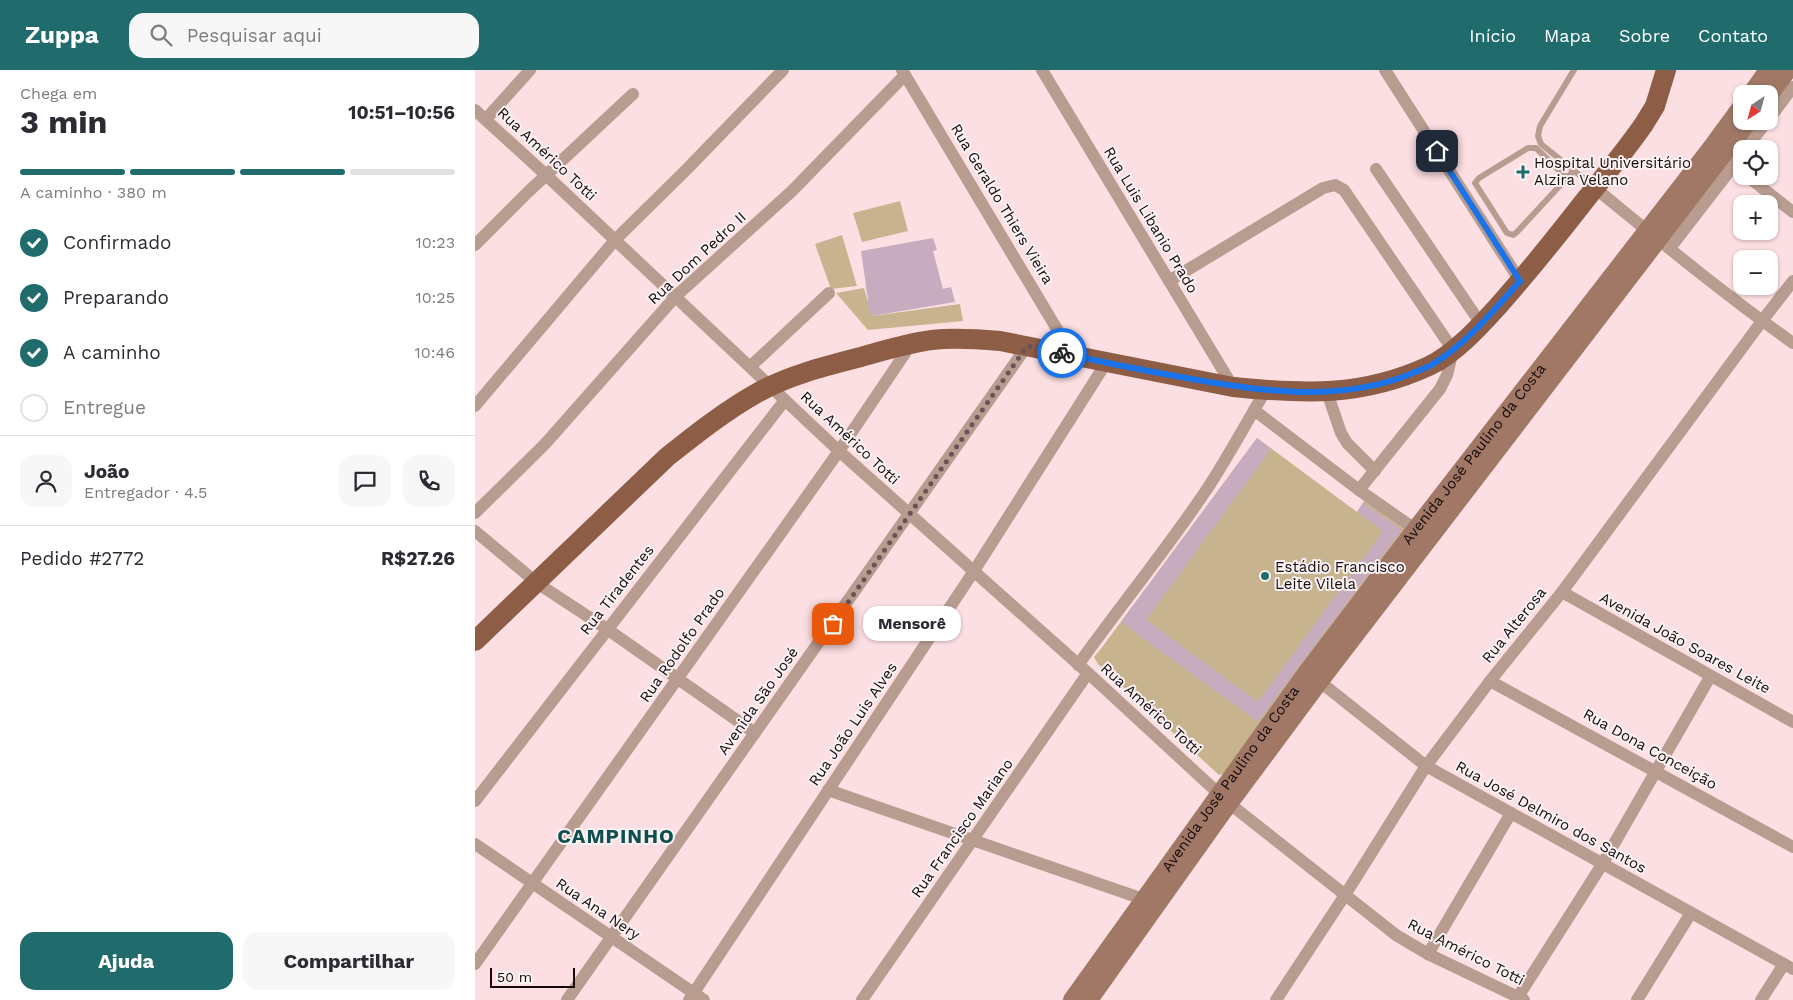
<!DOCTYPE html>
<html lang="pt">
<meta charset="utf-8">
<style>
:root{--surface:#fff;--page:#f7f7f7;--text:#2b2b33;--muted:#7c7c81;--line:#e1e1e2;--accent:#206c6d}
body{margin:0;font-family:"Work Sans",sans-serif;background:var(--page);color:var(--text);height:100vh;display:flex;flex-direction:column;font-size:19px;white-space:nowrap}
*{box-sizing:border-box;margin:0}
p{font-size:16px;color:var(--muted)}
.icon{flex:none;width:28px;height:28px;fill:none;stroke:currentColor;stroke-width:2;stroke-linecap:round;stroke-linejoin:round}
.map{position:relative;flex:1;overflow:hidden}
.side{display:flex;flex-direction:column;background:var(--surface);width:475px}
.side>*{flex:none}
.needle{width:32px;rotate:216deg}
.fabs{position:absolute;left:1258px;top:15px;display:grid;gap:10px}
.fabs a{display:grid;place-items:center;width:45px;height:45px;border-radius:10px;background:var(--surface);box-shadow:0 1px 4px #0004;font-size:25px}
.scale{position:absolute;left:15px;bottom:12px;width:85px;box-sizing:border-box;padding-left:5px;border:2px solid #15090b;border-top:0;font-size:14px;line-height:18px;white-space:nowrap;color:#15090b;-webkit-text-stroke:4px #faf2f3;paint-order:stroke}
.pin{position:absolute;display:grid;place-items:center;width:42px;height:42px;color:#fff;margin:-21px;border-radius:10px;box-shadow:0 2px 8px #0006}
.courier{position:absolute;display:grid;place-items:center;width:50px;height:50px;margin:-25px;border:4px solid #1a73e8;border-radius:50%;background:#fff;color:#222;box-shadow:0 1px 6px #0007}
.bubble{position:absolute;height:35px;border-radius:15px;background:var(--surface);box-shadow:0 1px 4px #0004;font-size:16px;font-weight:700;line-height:35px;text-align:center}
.headline em{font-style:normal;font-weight:700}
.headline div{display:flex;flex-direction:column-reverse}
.headline{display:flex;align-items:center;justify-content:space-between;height:85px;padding:0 20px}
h1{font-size:32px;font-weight:700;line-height:38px}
.bar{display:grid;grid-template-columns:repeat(4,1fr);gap:8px 5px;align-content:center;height:60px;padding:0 20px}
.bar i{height:6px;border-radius:4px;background:var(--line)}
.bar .on{background:var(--accent)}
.bar p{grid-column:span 4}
.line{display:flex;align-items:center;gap:12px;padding:0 20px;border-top:1px solid var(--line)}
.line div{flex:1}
.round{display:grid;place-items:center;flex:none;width:52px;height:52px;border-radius:15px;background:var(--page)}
ol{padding:0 20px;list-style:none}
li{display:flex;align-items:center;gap:15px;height:55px}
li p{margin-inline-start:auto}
li .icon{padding:5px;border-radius:50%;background:var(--accent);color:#fff;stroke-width:4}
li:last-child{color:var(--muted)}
li i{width:28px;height:28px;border:2px solid var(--line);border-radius:50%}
.button{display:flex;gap:10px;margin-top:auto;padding:10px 20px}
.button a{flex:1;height:58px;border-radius:15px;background:var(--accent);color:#fff;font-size:20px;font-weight:700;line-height:58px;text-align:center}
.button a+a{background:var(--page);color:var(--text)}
header{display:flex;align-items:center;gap:30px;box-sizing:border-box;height:70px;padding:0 25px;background:var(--accent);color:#fff}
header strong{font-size:24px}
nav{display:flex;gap:28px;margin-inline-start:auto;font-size:18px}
.search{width:350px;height:45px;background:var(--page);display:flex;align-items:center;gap:12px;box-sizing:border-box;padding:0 18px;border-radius:15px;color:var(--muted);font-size:19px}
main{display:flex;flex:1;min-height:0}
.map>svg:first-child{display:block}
</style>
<header>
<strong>Zuppa</strong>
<div class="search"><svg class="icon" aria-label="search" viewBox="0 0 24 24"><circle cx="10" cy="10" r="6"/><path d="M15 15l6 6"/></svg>Pesquisar aqui</div>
<nav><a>Início</a><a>Mapa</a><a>Sobre</a><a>Contato</a></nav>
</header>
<main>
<section class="side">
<div class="headline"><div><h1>3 min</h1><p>Chega em</p></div><em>10:51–10:56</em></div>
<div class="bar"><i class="on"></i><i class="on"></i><i class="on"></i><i></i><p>A caminho · 380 m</p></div>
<ol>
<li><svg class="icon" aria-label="check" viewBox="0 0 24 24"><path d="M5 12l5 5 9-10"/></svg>Confirmado<p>10:23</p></li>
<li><svg class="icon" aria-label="check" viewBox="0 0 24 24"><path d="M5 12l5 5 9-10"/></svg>Preparando<p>10:25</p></li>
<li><svg class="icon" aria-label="check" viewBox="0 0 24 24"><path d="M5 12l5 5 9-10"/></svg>A caminho<p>10:46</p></li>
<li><i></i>Entregue</li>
</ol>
<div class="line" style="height:90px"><a class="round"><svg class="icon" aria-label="person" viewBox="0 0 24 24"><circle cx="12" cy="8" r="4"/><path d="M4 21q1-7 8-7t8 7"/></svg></a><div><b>João</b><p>Entregador · 4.5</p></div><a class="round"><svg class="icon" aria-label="chat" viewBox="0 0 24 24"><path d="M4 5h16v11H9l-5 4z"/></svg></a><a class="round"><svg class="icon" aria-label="phone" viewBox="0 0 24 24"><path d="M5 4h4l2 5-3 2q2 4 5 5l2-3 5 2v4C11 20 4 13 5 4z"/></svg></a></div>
<div class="line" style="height:65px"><div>Pedido #2772</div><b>R$27.26</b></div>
<div class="button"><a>Ajuda</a><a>Compartilhar</a></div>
</section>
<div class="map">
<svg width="1318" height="930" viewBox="0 0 1318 930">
<rect width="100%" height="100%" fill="#fcdfe2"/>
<!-- green -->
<g fill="#c8b38f">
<path d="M425 131 433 161 387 172 378 143Z"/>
<path d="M367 165 382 216 356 219 340 174Z"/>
<path d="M389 218 397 246 485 234 488 251 393 260 361 223Z"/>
<path d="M782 368 882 442 891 428 934 459 752 703 744 705 623 594 619 587 628 576Z"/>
</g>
<!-- building -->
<g fill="#c7acbf">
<path d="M458 168 462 180 458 181 468 219 476 217 480 232 397 246 392 231 393 230 386 181Z"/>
<path d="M782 368 796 379 671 550 783 632 908 461 882 442 888 433 927 460 824 596 783 652 646 552Z"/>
</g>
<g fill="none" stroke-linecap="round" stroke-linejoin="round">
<!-- service -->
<g stroke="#b89c8f" stroke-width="6">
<path d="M1099 0 1065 56 1063 66 1066 74 1118 116"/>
<path d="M1092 108 1061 78H1053L1004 108 1000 113 1032 163 1038 165 1041 163 1092 108 1099 100"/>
</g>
<!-- minor -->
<g stroke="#b89c8f" stroke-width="12">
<path d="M427 0 598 286"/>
<path d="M567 0 758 317"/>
<path d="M910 0 1045 211"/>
<path d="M0 40 71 105 364 381 613 603 755 734 921 865 953 884 1049 930"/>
<path d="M11 49 55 0"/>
<path d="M1294 49 1318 17"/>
<path d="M1271 79 1292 51"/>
<path d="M901 99 1006 254"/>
<path d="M1272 106 1318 142"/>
<path d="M1120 118C1185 171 1250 225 1318 273"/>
<path d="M0 175 53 122 158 24"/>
<path d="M1195 178 1266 86"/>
<path d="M694 211 848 118 860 115 869 120 978 280 972 305 965 319 884 420"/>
<path d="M276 296 354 223"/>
<path d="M852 322 866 363 872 373 900 401"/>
<path d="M0 336 140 170 212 99 308 0"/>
<path d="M779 340 884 420 947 464"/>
<path d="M0 443 70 374 201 226 317 121 430 5"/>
<path d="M0 461 62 513 132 559 280 663"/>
<path d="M1087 522 1318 652"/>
<path d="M603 595C645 536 692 479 732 419 753 387 771 353 791 320"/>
<path d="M839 607 951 696 1318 899"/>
<path d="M1015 611 1318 777"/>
<path d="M353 720 668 829 674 833"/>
<path d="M0 731 310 330"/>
<path d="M0 774 229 930"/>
<path d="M953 884 1036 743"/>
<path d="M0 894 364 381 437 273"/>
<path d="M1043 927 1128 793 1235 607"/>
<path d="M92 930 552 276"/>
<path d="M214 930 499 501 631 293"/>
<path d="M387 930 613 603"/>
<path d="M801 930 870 825 951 696 1015 611 1087 522 1287 251 1318 211"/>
<path d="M1162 930 1216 843"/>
<path d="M1286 930 1309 894"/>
</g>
<!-- secondary -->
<g stroke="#a07865" stroke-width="18">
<path d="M1276 24 1293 0"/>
<path d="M1294 25 1313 0"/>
<path id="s1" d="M597 930 832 602 940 460 1236 78 1266 37"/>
<path d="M614 930 747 743 845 611 1274 51"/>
</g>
<!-- primary -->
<path stroke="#8d5d46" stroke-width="20" d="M0 571 192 387C221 364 250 341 282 323 314 305 351 296 386 287 410 280 433 273 457 270 479 267 503 269 525 271L758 317C829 324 887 327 954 296 980 284 1006 255 1025 234 1055 200 1083 165 1111 129 1131 104 1151 80 1169 54L1180 36 1191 0"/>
</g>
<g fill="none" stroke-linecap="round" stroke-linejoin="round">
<!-- done -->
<path stroke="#665456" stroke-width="5" stroke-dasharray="0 9" d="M358 554 552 276 587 283"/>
<!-- route -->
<path stroke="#1a73e8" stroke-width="6" d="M587 283C627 292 666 300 706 307 781 321 861 333 933 305 941 301 950 299 958 294 992 273 1018 241 1045 211L962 81"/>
</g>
<!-- markers -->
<g fill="#206c6d" stroke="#faf2f3" stroke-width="2">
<path d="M1045.5 94.5h5v5h5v5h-5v5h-5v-5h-5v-5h5z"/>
<circle cx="790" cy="506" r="5"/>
</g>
<g text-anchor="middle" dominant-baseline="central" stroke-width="4" stroke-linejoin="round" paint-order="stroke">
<!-- street labels -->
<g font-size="15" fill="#15090b" stroke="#faf2f3">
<text transform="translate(72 84) rotate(43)">Rua Américo Totti</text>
<text transform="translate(527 134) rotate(59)">Rua Geraldo Thiers Vieira</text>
<text transform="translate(676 150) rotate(59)">Rua Luis Libanio Prado</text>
<text transform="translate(222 188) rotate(-43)">Rua Dom Pedro II</text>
<text transform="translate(375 368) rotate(43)">Rua Américo Totti</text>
<text stroke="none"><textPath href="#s1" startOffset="678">Avenida José Paulino da Costa</textPath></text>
<text transform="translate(142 520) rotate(-52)">Rua Tiradentes</text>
<text transform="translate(1039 555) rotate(-51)">Rua Alterosa</text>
<text transform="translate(1210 573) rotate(29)">Avenida João Soares Leite</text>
<text transform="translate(207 575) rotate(-55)">Rua Rodolfo Prado</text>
<text transform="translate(283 631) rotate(-55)">Avenida São José</text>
<text transform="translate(676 639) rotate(42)">Rua Américo Totti</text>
<text transform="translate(378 654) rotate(-56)">Rua João Luis Alves</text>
<text transform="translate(1175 679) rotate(29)">Rua Dona Conceição</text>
<text stroke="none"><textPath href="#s1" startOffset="272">Avenida José Paulino da Costa</textPath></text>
<text transform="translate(1076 747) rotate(29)">Rua José Delmiro dos Santos</text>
<text transform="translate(487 758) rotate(-55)">Rua Francisco Mariano</text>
<text transform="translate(123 839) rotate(34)">Rua Ana Nery</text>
<text transform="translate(991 882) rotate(27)">Rua Américo Totti</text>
</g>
<!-- poi labels -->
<g font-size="15" fill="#15090b" stroke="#faf2f3" text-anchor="start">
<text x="1059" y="93">Hospital Universitário<tspan x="1059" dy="17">Alzira Velano</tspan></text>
<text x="800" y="497">Estádio Francisco<tspan x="800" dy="17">Leite Vilela</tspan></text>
</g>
<!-- district labels -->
<g font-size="20" font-weight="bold" letter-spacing="1" fill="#0f4e4f" stroke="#faf2f3">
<text x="141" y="766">CAMPINHO</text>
</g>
</g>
</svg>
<div class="fabs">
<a><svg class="needle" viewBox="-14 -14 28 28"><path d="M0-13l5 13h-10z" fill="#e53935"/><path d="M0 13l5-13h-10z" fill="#7c7c81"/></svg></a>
<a><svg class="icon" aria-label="locate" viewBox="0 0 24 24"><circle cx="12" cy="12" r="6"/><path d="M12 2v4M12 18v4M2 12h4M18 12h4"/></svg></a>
<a>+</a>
<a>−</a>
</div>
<div class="scale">50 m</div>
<div class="pin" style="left:358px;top:554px;background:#ea580c"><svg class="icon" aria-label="bag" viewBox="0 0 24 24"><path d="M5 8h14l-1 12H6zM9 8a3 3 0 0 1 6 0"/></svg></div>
<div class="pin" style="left:962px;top:81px;background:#1f2937"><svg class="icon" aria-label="home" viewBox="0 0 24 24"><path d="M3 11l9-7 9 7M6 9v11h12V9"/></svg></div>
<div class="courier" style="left:587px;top:283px"><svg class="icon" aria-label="bike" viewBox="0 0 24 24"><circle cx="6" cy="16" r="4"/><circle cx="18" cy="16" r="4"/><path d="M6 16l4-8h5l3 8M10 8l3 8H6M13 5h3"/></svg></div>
<div class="bubble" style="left:388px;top:536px;width:98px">Mensorê</div>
</div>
</main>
